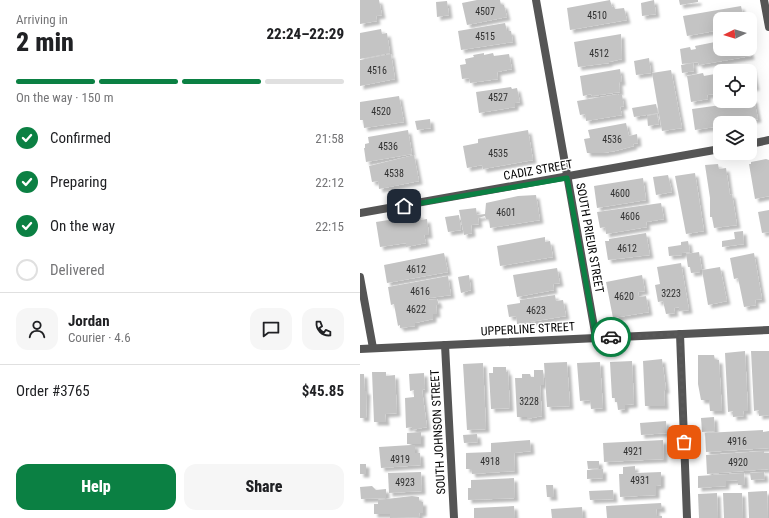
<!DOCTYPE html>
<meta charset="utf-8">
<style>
:root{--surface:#fff;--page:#f6f6f6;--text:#202124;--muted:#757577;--line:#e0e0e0;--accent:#0b8043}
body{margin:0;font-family:"Roboto Condensed",sans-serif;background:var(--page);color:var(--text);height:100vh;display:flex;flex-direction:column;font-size:15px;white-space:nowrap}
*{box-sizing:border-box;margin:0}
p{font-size:13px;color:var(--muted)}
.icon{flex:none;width:22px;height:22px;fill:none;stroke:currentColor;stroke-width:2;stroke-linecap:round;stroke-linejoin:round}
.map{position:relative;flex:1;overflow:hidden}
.drawer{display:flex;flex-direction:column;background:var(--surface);width:360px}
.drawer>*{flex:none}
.needle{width:26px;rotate:265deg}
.buttons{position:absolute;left:353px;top:12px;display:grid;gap:8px}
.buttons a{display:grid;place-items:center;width:44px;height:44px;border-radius:8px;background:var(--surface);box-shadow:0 4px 16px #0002;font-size:20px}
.pin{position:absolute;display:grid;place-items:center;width:34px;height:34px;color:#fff;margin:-17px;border-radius:8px;box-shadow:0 2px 6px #0006}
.courier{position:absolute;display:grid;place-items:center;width:40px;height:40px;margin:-20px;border:3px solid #0b8043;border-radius:50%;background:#fff;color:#222;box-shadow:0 1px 5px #0007}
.head em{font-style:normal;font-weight:800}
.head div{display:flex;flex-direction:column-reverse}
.head{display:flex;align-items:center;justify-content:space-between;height:68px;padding:0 16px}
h1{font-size:26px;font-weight:800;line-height:30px}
.bar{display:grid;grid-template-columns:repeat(4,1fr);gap:6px 4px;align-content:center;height:48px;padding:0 16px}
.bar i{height:5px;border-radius:3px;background:var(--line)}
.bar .current{background:var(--accent)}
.bar p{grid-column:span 4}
.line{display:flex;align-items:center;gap:10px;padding:0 16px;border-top:1px solid var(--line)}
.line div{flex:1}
.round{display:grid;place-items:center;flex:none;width:42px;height:42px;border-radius:12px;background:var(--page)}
ol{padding:0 16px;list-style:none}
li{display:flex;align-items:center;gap:12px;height:44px}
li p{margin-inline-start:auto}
li .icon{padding:4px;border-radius:50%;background:var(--accent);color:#fff;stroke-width:4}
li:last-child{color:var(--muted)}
li i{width:22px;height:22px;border:2px solid var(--line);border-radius:50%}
.button{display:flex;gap:8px;margin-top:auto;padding:8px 16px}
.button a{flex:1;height:46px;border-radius:12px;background:var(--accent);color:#fff;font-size:16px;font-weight:800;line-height:46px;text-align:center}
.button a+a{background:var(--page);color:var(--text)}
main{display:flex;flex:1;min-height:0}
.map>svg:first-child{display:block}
</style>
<main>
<section class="drawer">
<div class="head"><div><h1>2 min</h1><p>Arriving in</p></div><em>22:24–22:29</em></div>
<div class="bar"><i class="current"></i><i class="current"></i><i class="current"></i><i></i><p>On the way · 150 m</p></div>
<ol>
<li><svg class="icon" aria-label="check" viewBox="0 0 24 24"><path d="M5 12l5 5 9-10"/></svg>Confirmed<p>21:58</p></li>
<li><svg class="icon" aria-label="check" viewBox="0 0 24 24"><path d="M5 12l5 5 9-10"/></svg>Preparing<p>22:12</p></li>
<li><svg class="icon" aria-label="check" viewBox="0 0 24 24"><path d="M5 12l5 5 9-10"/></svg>On the way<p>22:15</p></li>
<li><i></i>Delivered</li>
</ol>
<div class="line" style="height:72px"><a class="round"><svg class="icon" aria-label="person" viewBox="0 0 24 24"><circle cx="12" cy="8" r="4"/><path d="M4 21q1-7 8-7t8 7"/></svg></a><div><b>Jordan</b><p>Courier · 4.6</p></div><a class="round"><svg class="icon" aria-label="chat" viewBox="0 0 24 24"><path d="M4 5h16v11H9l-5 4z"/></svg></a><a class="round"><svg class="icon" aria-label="phone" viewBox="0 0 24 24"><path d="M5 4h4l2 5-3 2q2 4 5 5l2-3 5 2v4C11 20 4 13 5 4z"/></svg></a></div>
<div class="line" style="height:52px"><div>Order #3765</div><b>$45.85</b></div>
<div class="button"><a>Help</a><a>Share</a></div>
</section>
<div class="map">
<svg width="409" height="518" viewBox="0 0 409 518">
<defs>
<filter id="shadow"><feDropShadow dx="3.5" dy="3.5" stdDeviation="1" flood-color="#0004"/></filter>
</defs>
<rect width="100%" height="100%" fill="#fff"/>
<!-- building -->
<g fill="#c4c4c4" filter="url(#shadow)">
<path d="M0 0H19L22 15 16 16 17 21 0 24Z"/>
<path d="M117 0H140L141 5H144L147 17 107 25 102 3Z"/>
<path d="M250 0 252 7 254 6 255 9 264 8 267 20 210 30 207 8Z"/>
<path d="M294 0 296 14 282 16 281 3Z"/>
<path d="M319 0H338V2L320 5Z"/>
<path d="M87 1 89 15 77 17 76 2Z"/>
<path d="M381 6 384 19H360V30L327 36 323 16Z"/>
<path d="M145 23 147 31H151L153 42 101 50 98 31Z"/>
<path d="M21 29 22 34 27 33 30 53 0 59V33Z"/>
<path d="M261 34 262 59 249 62V63L218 67 214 42Z"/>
<path d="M360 41V49H389L391 56 339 65 338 62 322 64 320 49 330 47 331 50 336 49 335 46Z"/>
<path d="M124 53V55L133 53 134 56 149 54 152 69 137 72 138 79 110 83 109 78 102 79 100 65 106 64 105 59 114 57 113 55Z"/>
<path d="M31 54 35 79 0 86V60Z"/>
<path d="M289 58 291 73 276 75 274 61Z"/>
<path d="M333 63 334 71 322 73 321 65Z"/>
<path d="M392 67 396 87 390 88V71L375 70Z"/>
<path d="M260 69 262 82H259L260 92 232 96 231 94 223 96 220 76Z"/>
<path d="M311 70 322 128 302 131 292 73Z"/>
<path d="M343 73 344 76 360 73V93L347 95 348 99 331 102 327 76Z"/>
<path d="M151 87 152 89 157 88 160 102 155 103V107L119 113 116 92Z"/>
<path d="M258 94 259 95H262L264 106 260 107 262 115 226 121 225 114 220 115 217 101Z"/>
<path d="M39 96 44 122 4 128 3 120H0V102Z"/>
<path d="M390 99H394L398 119 375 123H360V126L335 130 332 109 390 101Z"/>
<path d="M296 104 298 113 274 117 272 108Z"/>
<path d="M297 114 299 124 288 126 287 116Z"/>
<path d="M70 119 71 128 57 130 55 121Z"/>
<path d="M266 123 269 136 277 134 278 143 273 144 274 146 255 151 243 153H227L224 139 230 138 228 130Z"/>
<path d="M48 130 52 154 6 162 4 148H5V144L9 143 8 137Z"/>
<path d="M168 130 173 160 123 169 122 165 107 168 103 146 118 143V139Z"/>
<path d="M54 155 59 181 19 189 18 181 12 182 9 166Z"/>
<path d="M406 159 409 160V196L395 199 389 164H391V162Z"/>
<path d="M358 164 359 169 366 168 370 195 372 194 377 225 354 228 352 217H350V198L345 165Z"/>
<path d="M335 173 344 231 326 234 315 176Z"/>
<path d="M308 175 312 192 296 195 293 177Z"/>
<path d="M283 178 286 200 237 208 234 186Z"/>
<path d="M176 195 180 220 130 228 129 219H126L125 216 118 218 119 224 111 225 112 233 104 235 99 210 116 208 117 215 125 214 126 203 158 196Z"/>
<path d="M301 203 304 219 286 222 287 227 246 234 245 227 240 228 237 212Z"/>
<path d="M409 210V232L402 233 398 212Z"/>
<path d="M60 215 61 220 67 219 69 235H64L66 243 46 247V243L20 247 16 222Z"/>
<path d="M99 215 101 230 88 232 85 217Z"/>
<path d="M383 231 384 244 362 247V241L375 239 374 232Z"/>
<path d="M286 233 290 255 248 260 245 241H249V239Z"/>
<path d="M185 237V242L190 241 193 257 140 266 137 246Z"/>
<path d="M328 241 330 252 322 253V255L309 256 308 247 321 245V242Z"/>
<path d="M339 252 342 270H340V272L331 273 330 267H328L326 254Z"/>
<path d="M84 253 88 272 27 283 24 265Z"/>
<path d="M394 253 402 299 395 300 396 305 384 307 378 278 374 279 370 258Z"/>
<path d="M321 263 329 310 319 311V307L314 308 315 313 306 314 303 301 298 302 295 285 300 284 297 267Z"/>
<path d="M360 267 367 301 348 305 342 270Z"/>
<path d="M197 268 200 283 193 284 194 290 157 297 153 275Z"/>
<path d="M109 275 111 290 101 293 98 277Z"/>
<path d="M282 275 285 291 278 292 279 297 286 296 289 312 253 318 246 282Z"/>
<path d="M88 276 91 295 69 298V300L77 299 79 305H76L77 314H73V319L55 323V326L40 328V325L38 326 34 304 31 305 28 287Z"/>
<path d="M195 295 196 301 203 300 206 316 157 324 156 316 149 317 147 305 160 303V300Z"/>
<path d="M385 351 388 411H383L384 416 373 417V411L368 412 365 353Z"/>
<path d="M391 351H409V415L399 416V410L394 411Z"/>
<path d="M338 355H354L355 360H359L362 411H350L349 400H341L338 384Z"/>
<path d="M302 359 306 390H304L305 406H285L283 361Z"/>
<path d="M272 361 274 404 265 405V409L258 410 257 402H255V398H252L250 362Z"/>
<path d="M207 362 210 406 187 407 184 363Z"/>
<path d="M240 362 243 408 231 409 230 400 220 401 217 363Z"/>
<path d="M123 363 126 429 107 430 103 364Z"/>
<path d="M133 367H146V372L148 371 150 408 131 409 129 373H133Z"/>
<path d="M174 370H183L184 385H180L182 416 167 419V417H157L155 378H162V374H170L171 377H174Z"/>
<path d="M12 372H26V376L35 375 37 413 25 414 26 422H14Z"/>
<path d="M64 373 65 389 62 390 67 427 52 430V427L46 428 45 398 54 397V390L50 391 49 374Z"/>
<path d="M0 374H4L5 391H7L6 418H0Z"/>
<path d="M354 417 355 431 342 432 341 418Z"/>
<path d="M306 421 307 433 281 435 280 423Z"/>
<path d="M403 430V432L409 431V448L346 452 345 433Z"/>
<path d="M61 432V444H47V433Z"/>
<path d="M117 434 118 442 104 443 103 435Z"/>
<path d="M170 440 171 451 154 453 155 471 112 474 111 469H106V453L131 452V443Z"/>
<path d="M303 440 304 459 244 462 243 443Z"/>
<path d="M51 445H55V453H60L61 465 21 468 19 447Z"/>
<path d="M404 451V453H409V469L347 474 346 455Z"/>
<path d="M227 461H239V468L228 469Z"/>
<rect x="0" y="464" width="6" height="10"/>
<path d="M275 466V473L301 472V485L296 486V495L260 497 259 474H263V467Z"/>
<path d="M243 469V478L227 479V470Z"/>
<path d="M61 472 62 491 29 493 28 473Z"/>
<path d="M404 472 405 479 391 480 390 473Z"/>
<path d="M384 473 385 485H378V480L366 481V486L338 488V476Z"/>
<path d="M154 478 155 498 108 500V488H111V480Z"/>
<path d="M186 485H193L194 497H187Z"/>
<path d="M12 486 16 490 26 489V498L1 499 0 487Z"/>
<path d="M253 490 254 499 230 500 229 491Z"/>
<path d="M407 491 408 518H389L388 492Z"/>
<path d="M357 493 358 518H339L338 494Z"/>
<path d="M363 493H382L383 518H364Z"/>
<path d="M52 496 59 497V502H63V513H59L60 517 30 518V514H14V504H18V500Z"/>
<path d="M301 503 302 509H296L297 516H302V518H247L246 506Z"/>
<path d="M154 506 155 518H114V508Z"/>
<path d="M222 507 223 518H192L191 509Z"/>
</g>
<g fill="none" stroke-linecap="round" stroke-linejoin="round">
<!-- minor -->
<g stroke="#555" stroke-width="8">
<path d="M176 0 236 338"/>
<path d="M404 0 409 27"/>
<path d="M390 144 409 140"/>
<path d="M0 213 360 149"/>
<path d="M0 277 13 348"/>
<path d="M320 334 327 518"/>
<path d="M85 345 94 518"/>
<path d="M0 349 409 330"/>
</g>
</g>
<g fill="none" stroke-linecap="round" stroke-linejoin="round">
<!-- done -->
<path stroke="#595959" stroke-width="4" stroke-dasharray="0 7.2" d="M251 337 320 334 324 442"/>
<!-- route -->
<path stroke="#0b8043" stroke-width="5" d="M44 206 207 178 236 338 251 337"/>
</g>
<g text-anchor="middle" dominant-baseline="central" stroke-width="3" stroke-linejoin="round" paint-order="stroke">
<!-- number labels -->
<g font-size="10" fill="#313131">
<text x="125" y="11">4507</text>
<text x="237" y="15">4510</text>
<text x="125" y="36">4515</text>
<text x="239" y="53">4512</text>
<text x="17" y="70">4516</text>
<text x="138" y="97">4527</text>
<text x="21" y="111">4520</text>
<text x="252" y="139">4536</text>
<text x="28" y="146">4536</text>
<text x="138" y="153">4535</text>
<text x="34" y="173">4538</text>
<text x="260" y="193">4600</text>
<text x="146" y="212">4601</text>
<text x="270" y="216">4606</text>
<text x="267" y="248">4612</text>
<text x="56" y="269">4612</text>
<text x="60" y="291">4616</text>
<text x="311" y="293">3223</text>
<text x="264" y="296">4620</text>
<text x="56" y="309">4622</text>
<text x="176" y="310">4623</text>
<text x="169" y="401">3228</text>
<text x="377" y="441">4916</text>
<text x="273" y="451">4921</text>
<text x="40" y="459">4919</text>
<text x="130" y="461">4918</text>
<text x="378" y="462">4920</text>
<text x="280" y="480">4931</text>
<text x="45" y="482">4923</text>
</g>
<!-- street labels -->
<g font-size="12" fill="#000" stroke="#fff">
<text transform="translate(178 170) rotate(-10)">CADIZ STREET</text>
<text transform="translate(230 238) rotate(80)">SOUTH PRIEUR STREET</text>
<text transform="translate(168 329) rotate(-3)">UPPERLINE STREET</text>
<text transform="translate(78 432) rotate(-93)">SOUTH JOHNSON STREET</text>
</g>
</g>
</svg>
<div class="buttons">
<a><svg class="needle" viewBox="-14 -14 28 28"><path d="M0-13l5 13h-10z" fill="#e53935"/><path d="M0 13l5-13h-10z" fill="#757577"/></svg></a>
<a><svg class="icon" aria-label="locate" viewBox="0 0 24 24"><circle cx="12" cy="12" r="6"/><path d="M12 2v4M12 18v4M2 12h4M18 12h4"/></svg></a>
<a><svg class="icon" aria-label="layers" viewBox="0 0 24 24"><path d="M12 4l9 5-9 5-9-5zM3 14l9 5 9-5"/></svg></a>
</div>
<div class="pin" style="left:324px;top:442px;background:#ea580c"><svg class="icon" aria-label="bag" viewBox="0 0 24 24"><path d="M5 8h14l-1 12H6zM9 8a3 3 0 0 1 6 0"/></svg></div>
<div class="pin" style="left:44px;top:206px;background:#1f2937"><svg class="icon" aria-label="home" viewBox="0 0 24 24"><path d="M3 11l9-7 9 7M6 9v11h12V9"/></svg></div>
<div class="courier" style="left:251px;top:337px"><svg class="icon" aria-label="car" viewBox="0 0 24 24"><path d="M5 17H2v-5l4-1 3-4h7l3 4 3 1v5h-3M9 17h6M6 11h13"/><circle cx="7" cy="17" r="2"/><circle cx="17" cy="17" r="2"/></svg></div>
</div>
</main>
